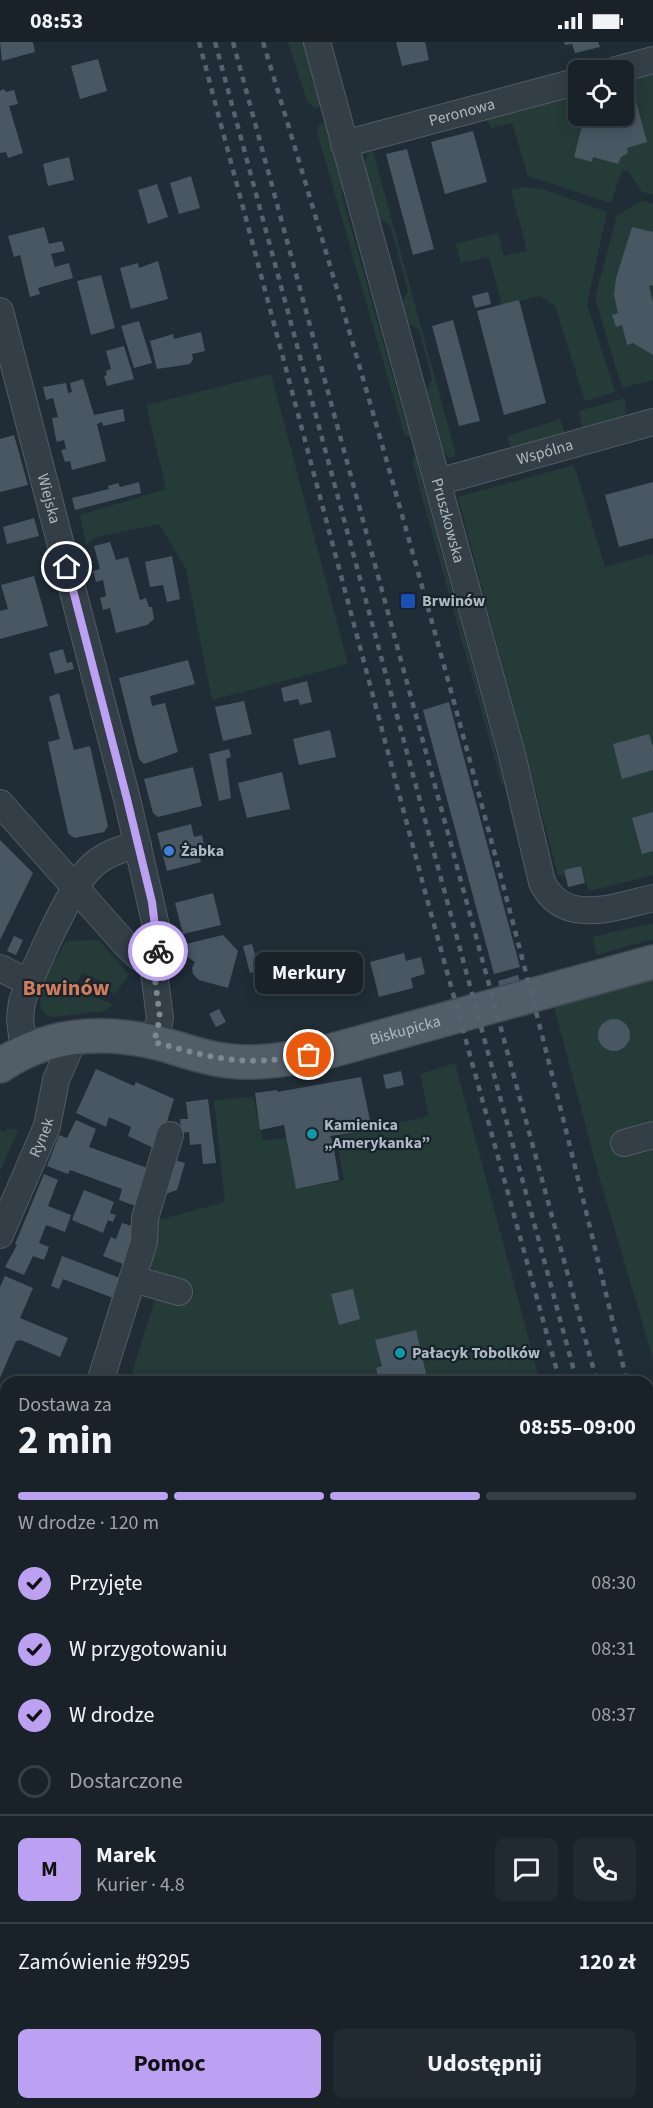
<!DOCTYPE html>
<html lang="pl">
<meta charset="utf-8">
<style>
:root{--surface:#182228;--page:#212a30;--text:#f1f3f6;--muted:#9fa4a8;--line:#363f45;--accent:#bca0f2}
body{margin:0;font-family:"Source Sans 3",sans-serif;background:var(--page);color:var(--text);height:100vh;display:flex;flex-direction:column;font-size:22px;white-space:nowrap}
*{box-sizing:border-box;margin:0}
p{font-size:20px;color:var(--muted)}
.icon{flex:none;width:33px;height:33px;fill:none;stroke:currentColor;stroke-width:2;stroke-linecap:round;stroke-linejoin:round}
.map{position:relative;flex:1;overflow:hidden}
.details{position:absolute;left:0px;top:1334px;width:654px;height:734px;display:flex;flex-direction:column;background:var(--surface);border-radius:18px 18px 0 0;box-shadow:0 3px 15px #0003,0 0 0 2px var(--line)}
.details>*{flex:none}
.buttons{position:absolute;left:568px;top:18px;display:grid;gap:12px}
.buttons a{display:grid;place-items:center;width:66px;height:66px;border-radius:9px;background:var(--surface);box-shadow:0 3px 15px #0003,0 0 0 2px var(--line);font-size:30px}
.pin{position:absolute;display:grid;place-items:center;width:51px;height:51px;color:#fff;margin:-26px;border:3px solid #fff;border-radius:50%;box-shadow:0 2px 6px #0007}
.courier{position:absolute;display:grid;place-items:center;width:60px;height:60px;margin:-30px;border:4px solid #bca0f2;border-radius:50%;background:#fff;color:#222;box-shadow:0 2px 8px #0007}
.bubble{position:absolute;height:42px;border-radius:9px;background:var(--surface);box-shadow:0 3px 15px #0003,0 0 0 2px var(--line);font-size:20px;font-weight:700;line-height:42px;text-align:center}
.headline em{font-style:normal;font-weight:700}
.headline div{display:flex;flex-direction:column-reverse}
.headline{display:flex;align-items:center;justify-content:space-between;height:102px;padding:0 18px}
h1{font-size:39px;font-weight:700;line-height:45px}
.bar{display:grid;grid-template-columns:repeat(4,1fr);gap:9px 6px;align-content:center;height:72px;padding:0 18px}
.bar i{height:8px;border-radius:4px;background:var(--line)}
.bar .active{background:var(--accent)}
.bar p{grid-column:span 4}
.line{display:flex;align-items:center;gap:15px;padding:0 18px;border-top:2px solid var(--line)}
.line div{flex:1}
.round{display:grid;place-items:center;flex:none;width:63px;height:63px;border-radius:9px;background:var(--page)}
ol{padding:0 18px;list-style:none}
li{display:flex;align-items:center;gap:18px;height:66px}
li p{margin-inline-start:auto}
li .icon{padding:6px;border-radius:50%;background:var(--accent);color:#111;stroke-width:4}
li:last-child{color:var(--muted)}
li i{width:33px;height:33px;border:3px solid var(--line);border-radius:50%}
.action{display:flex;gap:12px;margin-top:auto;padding:12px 18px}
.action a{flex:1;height:69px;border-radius:9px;background:var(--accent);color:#111;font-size:24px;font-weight:700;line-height:69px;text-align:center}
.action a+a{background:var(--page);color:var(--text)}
.status{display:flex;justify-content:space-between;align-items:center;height:42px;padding:0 30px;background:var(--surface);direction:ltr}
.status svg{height:16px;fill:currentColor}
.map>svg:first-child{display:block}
</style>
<div class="status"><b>08:53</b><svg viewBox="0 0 49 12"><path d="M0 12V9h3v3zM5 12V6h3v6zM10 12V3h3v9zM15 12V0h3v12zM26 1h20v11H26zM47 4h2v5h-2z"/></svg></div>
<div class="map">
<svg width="653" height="2066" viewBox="0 0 653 2066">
<rect width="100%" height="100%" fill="#202d36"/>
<!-- green -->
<g fill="#253b38">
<path d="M288 0H307L324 65 314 66 307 59Z"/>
<path d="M653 29V153L642 150 629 130 622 128 611 161 528 134 512 81 491 86 487 78 493 71 579 49V74H624V37Z"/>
<path d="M328 78 347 139 341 150 406 382 416 388 414 396 405 393 403 388 317 90 319 83Z"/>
<path d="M373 109 456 413 450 416 444 411 427 347 432 337 419 288 408 281 402 260 408 249 390 183 379 177 364 122 367 112Z"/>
<path d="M524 145 542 147 607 170 587 262 615 350 585 359 555 264 540 254 502 263 489 215 461 221 456 202 498 191 504 214 527 209 511 148Z"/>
<path d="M642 159 653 162V338L622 346 595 256 617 173Z"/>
<path d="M271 332 348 622 212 658 186 527 159 482 97 495 86 503 80 473 166 447 146 363Z"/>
<path d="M625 356 626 376 583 389 579 369Z"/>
<path d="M560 377 566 393 512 411 507 394Z"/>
<path d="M418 409 424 415 418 425 505 744 502 743 412 419Z"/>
<path d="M574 423 605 525 653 512V833L589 849 581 824 564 828 565 834 558 833 458 455Z"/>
<path d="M653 881V897L597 913 592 895Z"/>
<path d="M99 898 129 933 115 952 98 943 100 939 82 931 74 947 113 962 105 969 53 975 45 972C29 952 57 918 66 899Z"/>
<path d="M653 934V1317L599 1134 553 961Z"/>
<path d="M455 1021 540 1339 129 1340 154 1260 158 1255 155 1230 149 1220 151 1180 225 1160 214 1058 253 1055 263 1099 292 1095 302 1146 344 1138 336 1095 429 1074 420 1032Z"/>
<path d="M7 1086 18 1088 0 1130V1088L5 1090Z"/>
<path d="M6 1711V2061H581L584 2066H0V1736Z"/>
<path d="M648 1746 653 1765V2021L648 2023Z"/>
</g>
<!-- building -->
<g fill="#485762">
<path d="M0 0H33L35 10 2 19Z"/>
<path d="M396 0H425L429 18 402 24Z"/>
<path d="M564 0H598L600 5 575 11 572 2 565 3Z"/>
<path d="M98 17 107 49 80 57 71 24Z"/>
<path d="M4 47 6 50 14 48 18 62 9 64 23 111 8 116 6 110 0 111V49Z"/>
<path d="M635 56 647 100 627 106 628 111 621 115 618 122 593 115 592 120 574 115 583 80 582 74H624V59Z"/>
<path d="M473 89 487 140 445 152 431 100Z"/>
<path d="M407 107 434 207 413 213 386 112Z"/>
<path d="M69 115 74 138 48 144 43 122Z"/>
<path d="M191 134 200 166 179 172 170 141Z"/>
<path d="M157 142 168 175 148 182 138 148Z"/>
<path d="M44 185 49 202 62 199 65 209 51 212 55 225 69 221 73 236 38 246 40 252 30 255 20 213 14 215 8 194Z"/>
<path d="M632 185 653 190V243L649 244 653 260V313L633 301 627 303 622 283 616 285 612 273 618 271 614 253 616 236Z"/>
<path d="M158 219 168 257 131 267 120 226 138 221 139 226Z"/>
<path d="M101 233 115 286 91 293 77 239Z"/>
<path d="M488 250 491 262 475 266 472 254Z"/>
<path d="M519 258 546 361 504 373 477 269Z"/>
<path d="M453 278 480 379 459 384 432 284Z"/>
<path d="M139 279 152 321 134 326 121 284Z"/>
<path d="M201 290 205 309 192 312 193 317 190 322 157 327 150 299 173 292 174 297Z"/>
<path d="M124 304 134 337 107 344 104 334 107 333 106 329 111 327 106 309Z"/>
<path d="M83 337 94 373 123 367 125 379 103 384 102 380 97 382 106 419 72 428 70 419 65 420 61 408 66 407 64 398 57 400 55 393 52 376 58 375 53 356 46 358 43 345 66 341 68 351 72 350 70 341Z"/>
<path d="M14 393 28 443 0 450V397Z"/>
<path d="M139 440 141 451 75 468 72 456 109 447 108 444 118 441 120 445Z"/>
<path d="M653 440V496L619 505 605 453Z"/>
<path d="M34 476 39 494 7 502 3 485Z"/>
<path d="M110 500 116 518 128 515 140 558 146 556 149 565H152L154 577 147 583 116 591 110 566 103 568 100 556 106 554 103 538 96 540 93 529 100 527 94 504Z"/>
<path d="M172 514 180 557 167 560 163 543 150 545 145 520Z"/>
<path d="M34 534 48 584 0 597V569L8 567 1 543Z"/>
<path d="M63 607 67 621 72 620 74 627 55 632 49 611Z"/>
<path d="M188 618 195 642 150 654 152 664 165 661 178 710 144 722 139 717 119 636Z"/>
<path d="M307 639 312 660 300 663 298 657 284 660 281 646Z"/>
<path d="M59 651 74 708 90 704 108 784 104 790 74 796 68 791 48 700 60 697 49 655Z"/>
<path d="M244 659 252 692 223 699 215 665Z"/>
<path d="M449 660 520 925 494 932 423 668Z"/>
<path d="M330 688 336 715 299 723 293 697Z"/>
<path d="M649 692 653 705V728L622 737 613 702Z"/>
<path d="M229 707 231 715 226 717 231 756 219 759 209 712Z"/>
<path d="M193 725 202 764 158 775 153 771 144 737Z"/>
<path d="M282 730 290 767 247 776 238 741Z"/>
<path d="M653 770V809L642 812 632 776Z"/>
<path d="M191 782 194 795 202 793 204 804 197 806 201 820 167 829 157 791Z"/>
<path d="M0 798 33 831 0 898Z"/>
<path d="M581 824 585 841 568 845 564 828Z"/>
<path d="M213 851 221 883 183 892 175 861Z"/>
<path d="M223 893 238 909 228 946 199 938 193 932 192 926 195 920 189 916 186 902Z"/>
<path d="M14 894 23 898 16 913 7 909Z"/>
<path d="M252 902 260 929 250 931 243 904Z"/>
<path d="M404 911 406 919 421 915 425 932 411 936 413 946 379 955 370 920Z"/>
<path d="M518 933 521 944 501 950 498 939Z"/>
<path d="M219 967 226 980 216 985 209 972Z"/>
<circle cx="614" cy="993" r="16"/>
<path d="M96 1027 134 1044 136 1040 174 1057 158 1108 128 1094 131 1085 109 1075 106 1085 76 1071Z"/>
<path d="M401 1029 404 1043 386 1047 383 1033Z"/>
<path d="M361 1035 372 1088 330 1094 333 1101 339 1138 296 1147 284 1083 260 1088 255 1051 277 1048V1050Z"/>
<path d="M208 1057 216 1121 203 1122 201 1102 190 1103 189 1090 181 1091 180 1077H188L186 1060Z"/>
<path d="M76 1078 96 1087 89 1105 153 1128 141 1166 119 1158 122 1147 70 1128 68 1132 47 1124 59 1093 67 1096Z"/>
<path d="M171 1117 185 1121 177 1148 160 1154Z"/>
<path d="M44 1132 58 1138 48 1164 71 1173 65 1190 46 1183 39 1201 49 1205 44 1218 33 1214 24 1233 5 1225 17 1203 15 1202Z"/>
<path d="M84 1148 114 1160 110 1171 116 1173 113 1180 108 1178 103 1191 72 1178Z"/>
<path d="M122 1181 135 1185 123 1222 103 1214 111 1195 116 1197Z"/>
<path d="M62 1214 120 1236 113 1256 63 1237 59 1247 51 1244Z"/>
<path d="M5 1234 33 1246 20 1276 68 1296 60 1315 21 1298 16 1299 0 1336V1245Z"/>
<path d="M353 1247 360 1277 339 1283 331 1252Z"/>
<path d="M416 1288 428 1340H386L384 1332 378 1334 376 1326 382 1324 375 1298Z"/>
<path d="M0 1366 6 1368 0 1390Z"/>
</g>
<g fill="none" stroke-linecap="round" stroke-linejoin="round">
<defs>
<g id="minor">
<path id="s1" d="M317 0 512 713 542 840C563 885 615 865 653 856"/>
<path d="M616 28 653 18"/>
<path id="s2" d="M344 102 579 39"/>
<path id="s3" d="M0 269 127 757 158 893V909L153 922"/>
<path id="s4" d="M438 440 653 380"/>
<path d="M0 761 127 904 139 915 153 922"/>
<path d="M153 922 160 976 155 1000"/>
<path d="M0 926 30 941"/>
<path d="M24 1010 20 977 22 960C32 931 69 848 89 827 102 813 119 807 138 803"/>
<path d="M624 1101 653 1093"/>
<path id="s5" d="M0 1193 47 1084 56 1038 75 994"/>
<path d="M133 1237 179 1250"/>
<path d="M100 1340 144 1200 145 1176 170 1093"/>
<path d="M0 1670 6 1665"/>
</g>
<g id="major">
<path id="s6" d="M0 1024C46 992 100 988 154 1000 179 1006 204 1017 230 1019 263 1023 297 1015 330 1009L653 920"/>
</g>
</defs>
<!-- minor casing -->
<use href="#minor" stroke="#515c64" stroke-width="28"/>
<!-- major casing -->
<use href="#major" stroke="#404a53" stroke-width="36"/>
<!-- minor -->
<use href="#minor" stroke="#333e47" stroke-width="26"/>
<!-- major -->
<use href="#major" stroke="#515d67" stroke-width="33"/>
<!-- rail -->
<g stroke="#55636e" stroke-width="4.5" stroke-dasharray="6 6" stroke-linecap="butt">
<path d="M199 0 427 857 560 1340"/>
<path d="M215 0 577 1340"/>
<path d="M233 0 597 1340"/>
<path d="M263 0C398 443 521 889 627 1340"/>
<path d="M648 1428 653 1449"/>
<path d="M648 1529 653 1548"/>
<path d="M648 1599 653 1617"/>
<path d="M648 1659 653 1677"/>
</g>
</g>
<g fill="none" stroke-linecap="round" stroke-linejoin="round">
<!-- done -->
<path stroke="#7c8892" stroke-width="6" stroke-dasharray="0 10.8" d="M158 909 153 922 160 976 154 1000C216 1017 245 1025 309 1013"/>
<!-- route -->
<path stroke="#bca0f2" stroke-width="8" d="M67 525 127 757 152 860 158 909"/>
</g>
<!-- markers -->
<rect fill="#1a4fb4" stroke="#19232b" stroke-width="2" x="400" y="551" width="16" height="16" rx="3"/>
<circle fill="#3f7fe0" stroke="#19232b" stroke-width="2" cx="169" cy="809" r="6"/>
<g fill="#0f9aa8" stroke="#19232b" stroke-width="2">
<circle cx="312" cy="1092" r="6"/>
<circle cx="400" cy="1311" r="6"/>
</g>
<g text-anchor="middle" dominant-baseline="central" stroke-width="4.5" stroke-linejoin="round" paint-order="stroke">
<!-- street labels -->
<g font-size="16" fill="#adb9c3" stroke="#19232b">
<text stroke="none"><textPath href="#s2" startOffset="122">Peronowa</textPath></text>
<text stroke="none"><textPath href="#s4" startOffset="111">Wspólna</textPath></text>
<text stroke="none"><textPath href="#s3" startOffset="194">Wiejska</textPath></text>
<text stroke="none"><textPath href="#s1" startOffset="496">Pruszkowska</textPath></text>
<text stroke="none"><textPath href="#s6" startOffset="418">Biskupicka</textPath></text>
<text stroke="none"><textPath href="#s5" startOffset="106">Rynek</textPath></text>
</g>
<!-- poi labels -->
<g font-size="16" font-weight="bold" fill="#adb9c3" stroke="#19232b" text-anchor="start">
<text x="422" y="559">Brwinów</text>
<text x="181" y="809">Żabka</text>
<text x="324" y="1083">Kamienica<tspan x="324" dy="18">„Amerykanka”</tspan></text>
<text x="412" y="1311">Pałacyk Tobolków</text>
</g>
<!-- district labels -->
<g font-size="22" font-weight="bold" fill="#d07d5c" stroke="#19232b">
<text x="66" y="946">Brwinów</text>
</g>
</g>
</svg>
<div class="buttons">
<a><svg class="icon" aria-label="locate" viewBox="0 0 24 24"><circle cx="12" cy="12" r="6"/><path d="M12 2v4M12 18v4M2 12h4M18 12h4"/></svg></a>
</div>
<div class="pin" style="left:309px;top:1013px;background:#ea580c"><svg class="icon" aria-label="bag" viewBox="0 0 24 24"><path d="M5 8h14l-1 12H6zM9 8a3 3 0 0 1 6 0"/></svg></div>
<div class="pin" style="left:67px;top:525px;background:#1f2937"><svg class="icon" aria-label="home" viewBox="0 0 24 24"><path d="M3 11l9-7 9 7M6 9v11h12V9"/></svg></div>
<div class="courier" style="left:158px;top:909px"><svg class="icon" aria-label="bike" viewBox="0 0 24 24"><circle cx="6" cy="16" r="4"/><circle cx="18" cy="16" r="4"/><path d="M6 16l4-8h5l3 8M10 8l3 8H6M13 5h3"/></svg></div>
<div class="bubble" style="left:255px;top:910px;width:108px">Merkury</div>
<section class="details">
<div class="headline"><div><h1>2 min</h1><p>Dostawa za</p></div><em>08:55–09:00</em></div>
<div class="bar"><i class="active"></i><i class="active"></i><i class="active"></i><i></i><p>W drodze · 120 m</p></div>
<ol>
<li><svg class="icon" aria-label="check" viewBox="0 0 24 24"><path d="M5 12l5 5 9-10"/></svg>Przyjęte<p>08:30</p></li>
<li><svg class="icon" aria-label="check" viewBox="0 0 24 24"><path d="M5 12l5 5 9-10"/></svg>W przygotowaniu<p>08:31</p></li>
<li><svg class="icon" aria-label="check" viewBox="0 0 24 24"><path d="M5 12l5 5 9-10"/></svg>W drodze<p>08:37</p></li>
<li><i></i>Dostarczone</li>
</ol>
<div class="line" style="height:108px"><b class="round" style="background:var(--accent);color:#111">M</b><div><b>Marek</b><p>Kurier · 4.8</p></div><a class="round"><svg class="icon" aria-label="chat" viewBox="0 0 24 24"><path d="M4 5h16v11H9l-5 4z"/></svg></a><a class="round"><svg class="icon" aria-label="phone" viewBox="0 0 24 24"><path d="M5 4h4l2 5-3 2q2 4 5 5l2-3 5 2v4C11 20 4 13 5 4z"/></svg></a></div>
<div class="line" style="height:78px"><div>Zamówienie #9295</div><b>120 zł</b></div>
<div class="action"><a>Pomoc</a><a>Udostępnij</a></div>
</section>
</div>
